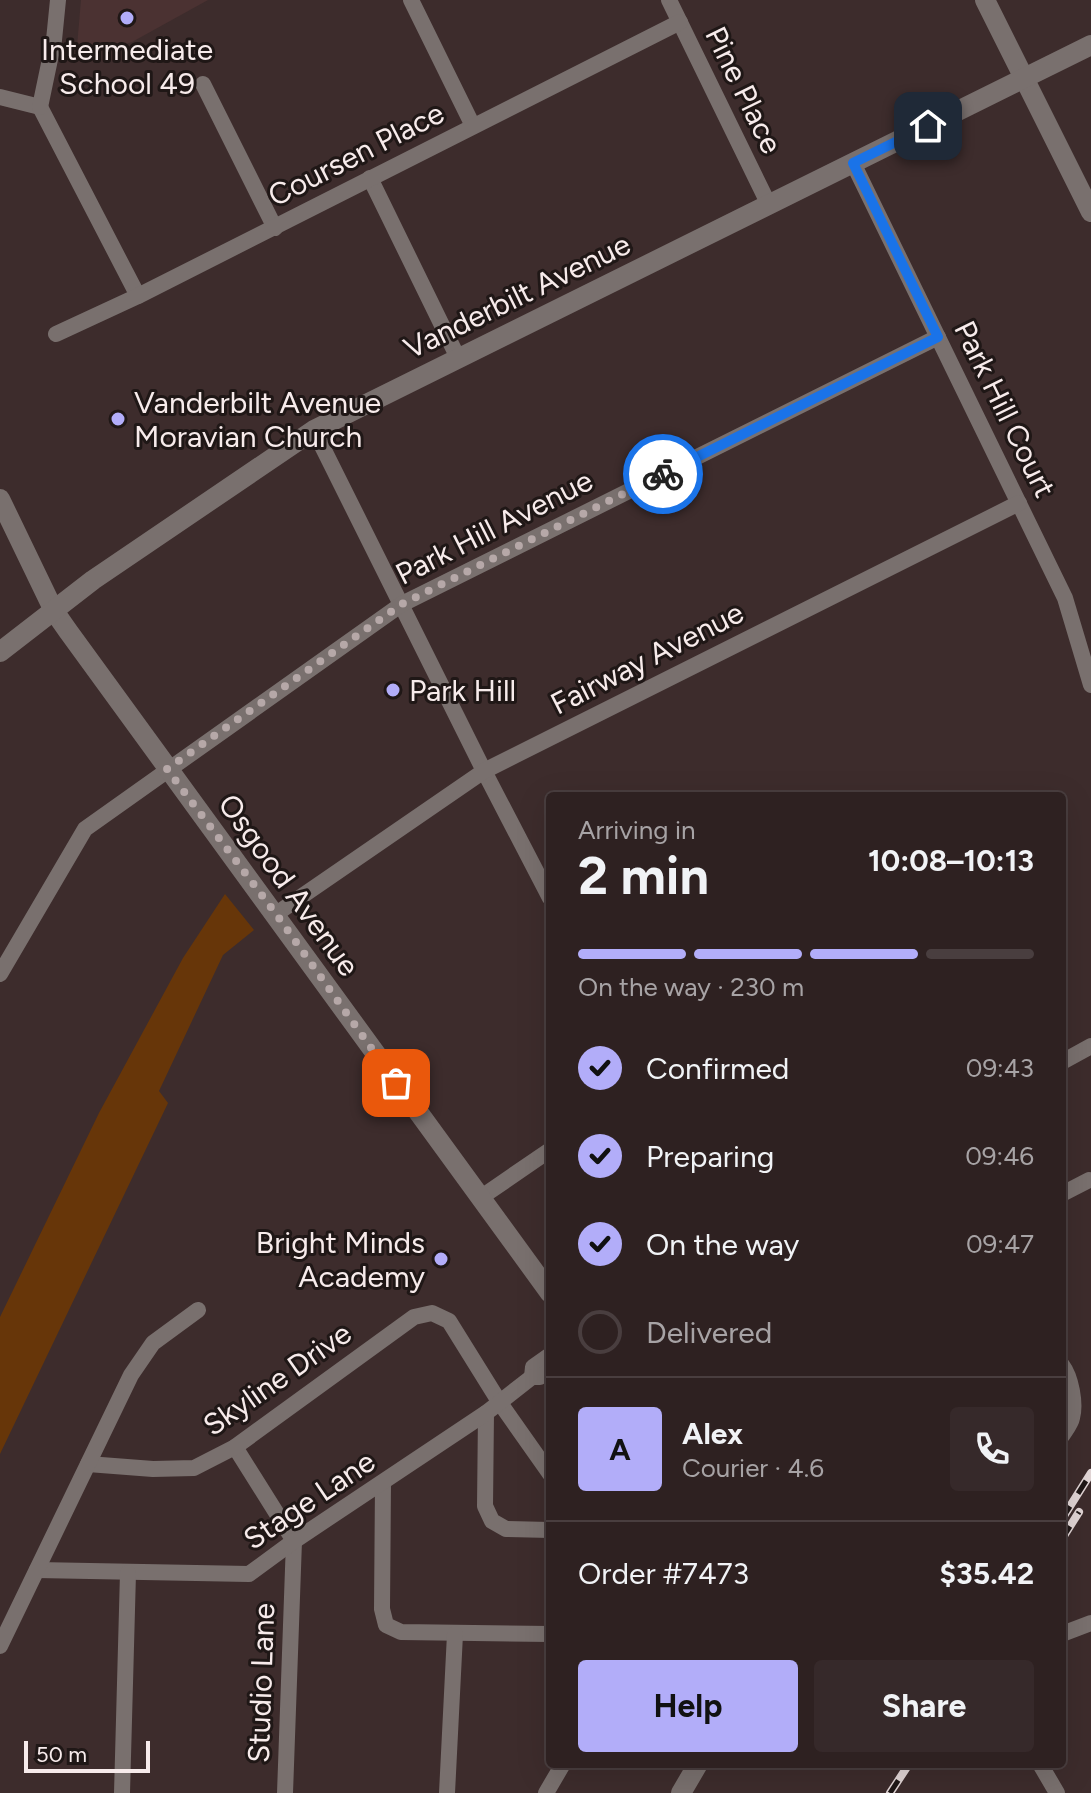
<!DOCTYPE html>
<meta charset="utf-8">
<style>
:root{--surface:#2e2121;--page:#36292a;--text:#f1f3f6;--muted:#a7a3a5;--line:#493e3f;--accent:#b2adf9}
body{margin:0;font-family:Figtree,sans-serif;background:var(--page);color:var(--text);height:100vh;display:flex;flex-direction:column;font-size:30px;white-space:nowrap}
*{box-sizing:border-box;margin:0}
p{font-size:26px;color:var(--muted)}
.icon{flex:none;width:44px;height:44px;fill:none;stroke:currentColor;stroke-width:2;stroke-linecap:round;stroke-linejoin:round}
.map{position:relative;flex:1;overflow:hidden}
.panel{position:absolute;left:546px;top:792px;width:520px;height:976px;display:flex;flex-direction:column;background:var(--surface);border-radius:8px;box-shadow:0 8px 32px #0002,0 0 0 2px var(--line)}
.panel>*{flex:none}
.scale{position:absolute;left:24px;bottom:20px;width:126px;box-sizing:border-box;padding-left:8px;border:4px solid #f7ebeb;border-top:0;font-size:22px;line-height:28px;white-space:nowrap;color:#f7ebeb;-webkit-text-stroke:6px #1f1716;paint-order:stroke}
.pin{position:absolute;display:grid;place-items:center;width:68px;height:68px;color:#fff;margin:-34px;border-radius:16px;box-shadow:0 4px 12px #0006}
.courier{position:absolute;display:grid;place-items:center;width:80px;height:80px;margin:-40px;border:6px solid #1a73e8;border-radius:50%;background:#fff;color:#222;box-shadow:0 2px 10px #0007}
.head em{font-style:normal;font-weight:700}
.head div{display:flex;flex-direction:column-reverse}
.head{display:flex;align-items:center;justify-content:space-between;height:136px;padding:0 32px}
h1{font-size:52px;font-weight:700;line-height:60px}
.bar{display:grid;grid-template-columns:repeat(4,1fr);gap:12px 8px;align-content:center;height:96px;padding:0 32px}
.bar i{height:10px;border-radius:6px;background:var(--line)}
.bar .active{background:var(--accent)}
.bar p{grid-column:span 4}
.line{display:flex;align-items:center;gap:20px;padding:0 32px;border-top:2px solid var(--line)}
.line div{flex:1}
.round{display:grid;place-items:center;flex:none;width:84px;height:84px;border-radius:8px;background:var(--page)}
ol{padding:0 32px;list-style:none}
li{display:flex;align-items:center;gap:24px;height:88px}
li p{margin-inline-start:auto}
li .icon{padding:8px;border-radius:50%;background:var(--accent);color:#111;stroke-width:4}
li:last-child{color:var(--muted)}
li i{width:44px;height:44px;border:4px solid var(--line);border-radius:50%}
.primary-button{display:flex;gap:16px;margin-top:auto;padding:16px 32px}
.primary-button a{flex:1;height:92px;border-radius:8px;background:var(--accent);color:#111;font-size:32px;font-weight:700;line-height:92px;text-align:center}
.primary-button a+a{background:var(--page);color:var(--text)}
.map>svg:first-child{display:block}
</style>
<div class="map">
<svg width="1091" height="1793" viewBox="0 0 1091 1793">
<rect width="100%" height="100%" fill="#3d2c2c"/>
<!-- built -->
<path fill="#4b3232" d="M81 0H208L132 42 76 58Z"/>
<!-- green -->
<path fill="#673609" d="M225 894 254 930 223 955 159 1091 168 1103 0 1454V1317L99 1113 183 958Z"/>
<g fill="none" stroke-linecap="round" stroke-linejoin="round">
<!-- minor -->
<g stroke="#79706e" stroke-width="16">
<path d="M411 0 473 126"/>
<path d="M669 0 769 205"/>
<path d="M203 84 275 228"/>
<path d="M0 97 40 107"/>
<path d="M40 107 138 296"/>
<path d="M40 107 54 40 58 0"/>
<path d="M853 163 1065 598 1091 685"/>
<path d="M370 178 458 358"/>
<path d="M56 334 138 296 680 22"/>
<path d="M314 430 484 771 550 898"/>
<path d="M276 914 484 771 1019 503"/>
<path d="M0 974 85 829 402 604 938 337"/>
<path d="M1062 1062 1091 1046"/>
<path d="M1062 1194 1089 1180"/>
<path d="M480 1198 550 1150"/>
<path d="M1062 1365C1071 1377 1076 1403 1072 1418 1071 1424 1065 1431 1062 1436"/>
<path d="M532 1377 533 1367 550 1355"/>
<path d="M486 1413 485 1506 492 1521 506 1529 550 1530"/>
<path d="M235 1447 294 1541 285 1793"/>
<path d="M88 1464 153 1469 194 1468 235 1447 414 1317 432 1313 449 1321 500 1403 550 1474"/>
<path d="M383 1483 382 1609 386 1625 401 1632 550 1634"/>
<path d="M37 1570 249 1574 294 1541 486 1413 532 1377H540L550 1370"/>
<path d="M1062 1634 1091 1623"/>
<path d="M0 1646 131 1375 153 1343 198 1310"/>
<path d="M1040 1764 1057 1793"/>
<path d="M122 1793 128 1573"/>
<path d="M447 1793 455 1634"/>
<path d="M546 1793 563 1764"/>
</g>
<!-- tertiary -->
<g stroke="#79706e" stroke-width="20">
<path d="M985 0 1091 212"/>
<path d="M0 499 54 611 68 631 550 1293"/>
<path d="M0 652 93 580 314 430 1091 45"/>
<path d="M681 1793 698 1764"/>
</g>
<defs>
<g id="rail">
<path d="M1062 1519 1091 1473"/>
<path d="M1062 1539 1079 1512"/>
<path d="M890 1793 909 1764"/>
</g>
</defs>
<!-- rail casing -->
<use href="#rail" stroke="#e1d5d5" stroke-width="8"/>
<!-- rail -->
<use href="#rail" stroke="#1f1716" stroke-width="5" stroke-dasharray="15" stroke-linecap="butt"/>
</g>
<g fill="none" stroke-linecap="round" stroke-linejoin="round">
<!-- done -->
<path stroke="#b6a8a8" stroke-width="8" stroke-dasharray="0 14.4" d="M396 1083 276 914 167 769 402 604 663 474"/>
<!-- route -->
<path stroke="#1a73e8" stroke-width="10" d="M663 474 938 337 853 163 928 126"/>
</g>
<!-- markers -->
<g fill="#b2adf9" stroke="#1f1716" stroke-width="3">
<circle cx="127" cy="18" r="8"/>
<circle cx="118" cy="419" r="8"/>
<circle cx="393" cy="690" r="8"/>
<circle cx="441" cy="1259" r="8"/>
</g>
<g text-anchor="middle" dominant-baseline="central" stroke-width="6" stroke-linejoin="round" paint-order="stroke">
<!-- poi labels -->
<g font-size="30" fill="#f7ebeb" stroke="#1f1716" text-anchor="start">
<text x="127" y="49" text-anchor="middle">Intermediate<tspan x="127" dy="34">School 49</tspan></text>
<text x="134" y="402">Vanderbilt Avenue<tspan x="134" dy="34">Moravian Church</tspan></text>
<text x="409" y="690">Park Hill</text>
<text x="425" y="1242" text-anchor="end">Bright Minds<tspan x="425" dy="34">Academy</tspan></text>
</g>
<!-- street labels -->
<g font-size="30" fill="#f7ebeb" stroke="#1f1716">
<text transform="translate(744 90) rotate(64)">Pine Place</text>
<text transform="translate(356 154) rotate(-27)">Coursen Place</text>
<text transform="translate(517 296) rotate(-26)">Vanderbilt Avenue</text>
<text transform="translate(1005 409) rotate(64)">Park Hill Court</text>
<text transform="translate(494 527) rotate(-27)">Park Hill Avenue</text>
<text transform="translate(647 658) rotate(-27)">Fairway Avenue</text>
<text transform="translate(289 885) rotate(54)">Osgood Avenue</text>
<text transform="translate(277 1379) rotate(-35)">Skyline Drive</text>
<text transform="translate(309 1500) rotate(-34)">Stage Lane</text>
<text transform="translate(261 1683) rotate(-88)">Studio Lane</text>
</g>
</g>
</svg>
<div class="scale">50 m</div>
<div class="pin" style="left:396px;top:1083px;background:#ea580c"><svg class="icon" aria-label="bag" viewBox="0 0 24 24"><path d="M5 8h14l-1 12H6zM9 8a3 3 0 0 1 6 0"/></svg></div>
<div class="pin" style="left:928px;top:126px;background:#1f2937"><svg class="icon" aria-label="home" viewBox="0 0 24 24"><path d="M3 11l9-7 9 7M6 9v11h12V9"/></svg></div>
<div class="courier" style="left:663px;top:474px"><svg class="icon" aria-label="bike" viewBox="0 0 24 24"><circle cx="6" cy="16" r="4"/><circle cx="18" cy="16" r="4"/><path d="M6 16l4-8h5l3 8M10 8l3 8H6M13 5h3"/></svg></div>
<section class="panel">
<div class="head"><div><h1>2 min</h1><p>Arriving in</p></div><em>10:08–10:13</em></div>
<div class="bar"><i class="active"></i><i class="active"></i><i class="active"></i><i></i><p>On the way · 230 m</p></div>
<ol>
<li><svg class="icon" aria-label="check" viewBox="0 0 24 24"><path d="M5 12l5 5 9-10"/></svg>Confirmed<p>09:43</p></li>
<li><svg class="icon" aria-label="check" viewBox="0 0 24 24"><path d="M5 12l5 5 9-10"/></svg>Preparing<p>09:46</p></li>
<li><svg class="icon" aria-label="check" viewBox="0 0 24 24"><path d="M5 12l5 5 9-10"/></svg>On the way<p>09:47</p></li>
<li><i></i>Delivered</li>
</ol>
<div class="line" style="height:144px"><b class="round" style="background:var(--accent);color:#111">A</b><div><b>Alex</b><p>Courier · 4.6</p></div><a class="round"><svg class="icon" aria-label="phone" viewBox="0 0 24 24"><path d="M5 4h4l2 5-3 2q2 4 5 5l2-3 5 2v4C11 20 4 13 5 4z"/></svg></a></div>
<div class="line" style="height:104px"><div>Order #7473</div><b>$35.42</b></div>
<div class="primary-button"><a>Help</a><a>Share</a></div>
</section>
</div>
